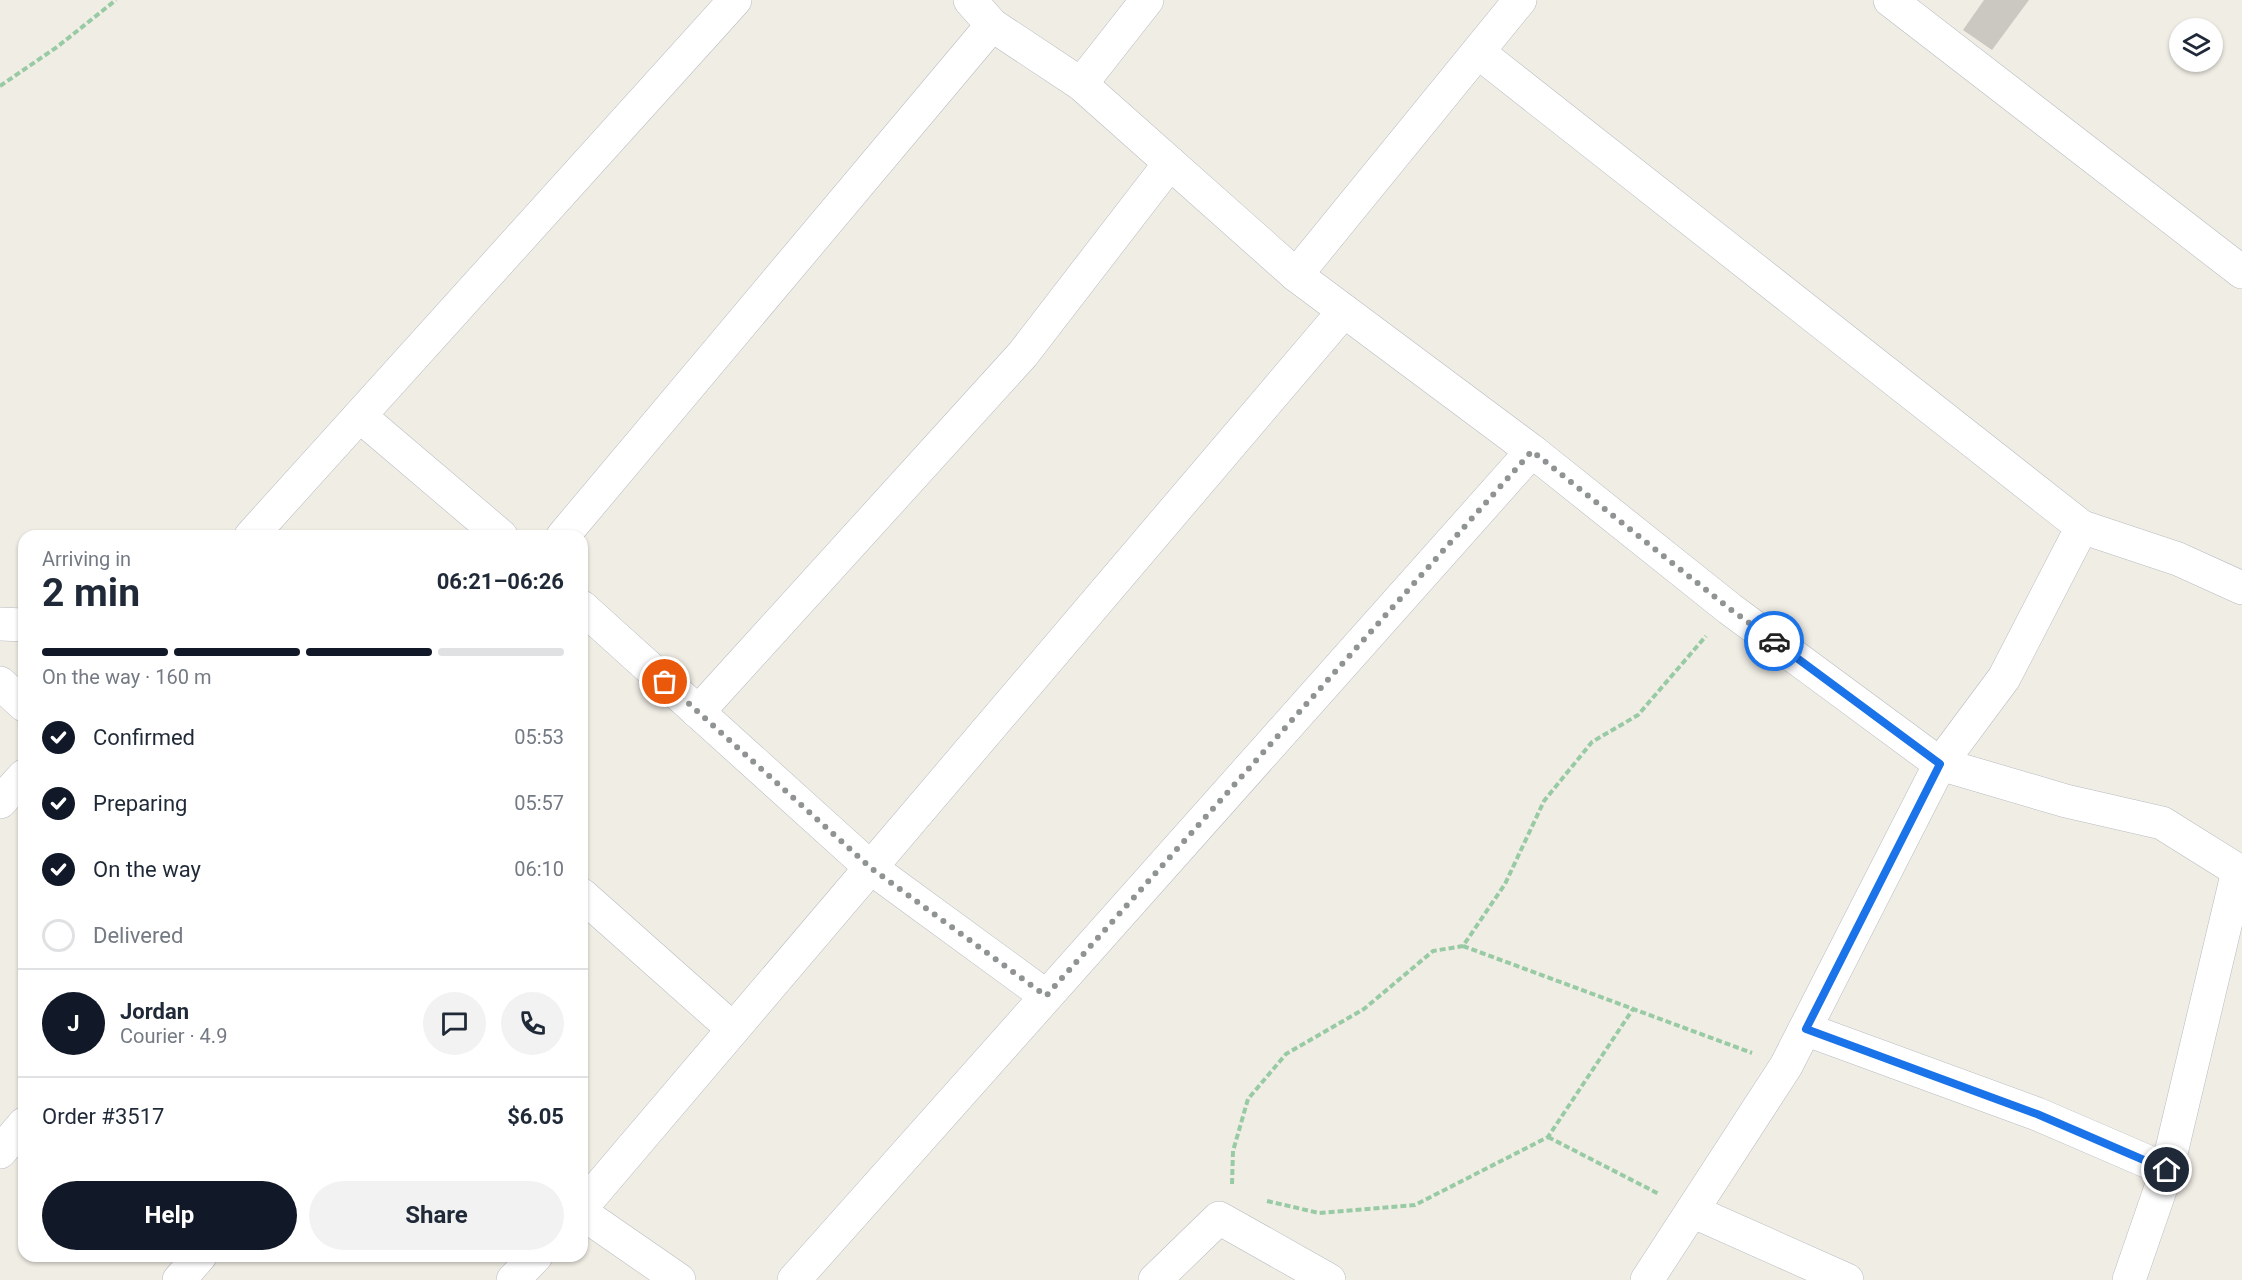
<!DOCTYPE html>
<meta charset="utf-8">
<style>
:root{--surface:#fff;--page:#f2f2f3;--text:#1f2937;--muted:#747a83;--line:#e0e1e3;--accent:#111827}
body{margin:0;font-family:Roboto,sans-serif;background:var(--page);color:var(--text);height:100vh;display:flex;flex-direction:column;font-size:22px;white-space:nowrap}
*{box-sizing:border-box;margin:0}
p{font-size:20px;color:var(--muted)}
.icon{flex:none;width:33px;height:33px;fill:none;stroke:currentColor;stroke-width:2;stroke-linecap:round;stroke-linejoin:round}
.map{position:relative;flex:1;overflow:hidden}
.drawer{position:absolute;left:18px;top:530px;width:570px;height:732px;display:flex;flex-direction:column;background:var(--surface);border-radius:18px;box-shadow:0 2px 4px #0004}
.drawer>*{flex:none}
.buttons{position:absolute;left:2169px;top:18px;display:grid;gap:12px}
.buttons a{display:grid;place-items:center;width:54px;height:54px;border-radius:50%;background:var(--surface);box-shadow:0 2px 4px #0004;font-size:30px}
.pin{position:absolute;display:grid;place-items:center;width:51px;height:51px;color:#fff;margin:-26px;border:3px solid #fff;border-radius:50%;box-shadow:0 2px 6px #0007}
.courier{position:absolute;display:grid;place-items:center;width:60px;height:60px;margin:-30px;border:4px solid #1a73e8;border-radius:50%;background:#fff;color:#222;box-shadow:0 2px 8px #0007}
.summary em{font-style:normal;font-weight:700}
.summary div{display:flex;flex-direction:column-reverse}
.summary{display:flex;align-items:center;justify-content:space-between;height:102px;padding:0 24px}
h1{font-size:39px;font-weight:700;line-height:45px}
.bar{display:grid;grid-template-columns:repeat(4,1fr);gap:9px 6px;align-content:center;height:72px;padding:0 24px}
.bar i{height:8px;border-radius:4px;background:var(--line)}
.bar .active{background:var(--accent)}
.bar p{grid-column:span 4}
.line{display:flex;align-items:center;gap:15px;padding:0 24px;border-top:2px solid var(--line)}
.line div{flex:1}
.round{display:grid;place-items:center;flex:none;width:63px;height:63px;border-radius:32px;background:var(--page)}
ol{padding:0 24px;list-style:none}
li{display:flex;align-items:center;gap:18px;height:66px}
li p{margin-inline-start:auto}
li .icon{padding:6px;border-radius:50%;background:var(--accent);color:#fff;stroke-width:4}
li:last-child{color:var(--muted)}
li i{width:33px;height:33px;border:3px solid var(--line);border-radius:50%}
.button{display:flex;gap:12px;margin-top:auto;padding:12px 24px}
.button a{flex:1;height:69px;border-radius:36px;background:var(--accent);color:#fff;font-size:24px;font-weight:700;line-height:69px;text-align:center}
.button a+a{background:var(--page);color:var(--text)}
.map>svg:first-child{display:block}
</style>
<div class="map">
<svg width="2242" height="1280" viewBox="0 0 2242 1280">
<rect width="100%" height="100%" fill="#f0ede5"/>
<!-- building -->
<path fill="#cbc8c2" d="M1984 0H2029L1992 50 1963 30Z"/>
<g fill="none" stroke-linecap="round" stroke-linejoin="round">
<defs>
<g id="minor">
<path d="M970 0 992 25 1081 84 1296 275 1532 451 1730 609 1940 764 2066 801 2162 823 2242 873"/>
<path d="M1890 0 2242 272"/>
<path d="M1478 52 2082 527 2178 559 2242 588"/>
<path d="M1081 84 1147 0"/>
<path d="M1296 275 1520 0"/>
<path d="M361 417 501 536"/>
<path d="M251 536 735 0"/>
<path d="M563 536 992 25"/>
<path d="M582 607 871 868 1046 996"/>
<path d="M0 624 24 625"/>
<path d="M0 683 24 705"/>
<path d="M698 712 1023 354 1170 163"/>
<path d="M0 802 24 776"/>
<path d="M582 895 733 1029"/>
<path d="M1805 1029 2037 1114 2167 1170"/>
<path d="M0 1152 24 1124"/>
<path d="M582 1207 1344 311"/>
<path d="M1692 1211 1847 1280"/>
<path d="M582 1213 679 1280"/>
<path d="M179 1280 200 1256"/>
<path d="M513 1280 536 1256"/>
<path d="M794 1280 1532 451"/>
<path d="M1155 1280 1219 1218 1329 1280"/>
<path d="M1647 1280 1786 1066 1940 764 2004 678 2082 527"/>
<path d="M2129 1280 2167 1170 2238 871"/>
</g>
</defs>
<!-- minor casing -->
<use href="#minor" stroke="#b8bbc0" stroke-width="34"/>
<!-- path -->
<g stroke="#98cba4" stroke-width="4" stroke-dasharray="6 3" stroke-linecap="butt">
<path d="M0 86 57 47 116 0"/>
<path d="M1463 946 1752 1053"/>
<path d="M1548 1137 1659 1194"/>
<path d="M1232 1184 1233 1151 1248 1099 1286 1054 1364 1009 1433 951 1463 946 1505 884 1544 801 1592 742 1638 715 1706 636"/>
<path d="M1267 1201 1319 1213 1415 1205 1548 1137 1633 1009"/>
</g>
<!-- minor -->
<use href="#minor" stroke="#fff" stroke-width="33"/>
</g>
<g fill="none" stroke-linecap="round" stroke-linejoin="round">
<!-- done -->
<path stroke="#909393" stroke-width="6" stroke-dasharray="0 10.8" d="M665 682 871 868 1046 996 1532 451 1730 609 1774 641"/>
<!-- route -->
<path stroke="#1a73e8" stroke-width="8" d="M1774 641 1940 764 1806 1029 2037 1114 2167 1170"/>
</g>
</svg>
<div class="buttons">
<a><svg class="icon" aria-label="layers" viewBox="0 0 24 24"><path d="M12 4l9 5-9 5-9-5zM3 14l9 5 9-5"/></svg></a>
</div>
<div class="pin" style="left:665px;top:682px;background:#ea580c"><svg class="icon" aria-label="bag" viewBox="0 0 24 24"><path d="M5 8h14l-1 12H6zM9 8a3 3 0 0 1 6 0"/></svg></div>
<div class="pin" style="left:2167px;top:1170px;background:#1f2937"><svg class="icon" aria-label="home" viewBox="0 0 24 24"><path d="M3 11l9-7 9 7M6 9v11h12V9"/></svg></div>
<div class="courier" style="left:1774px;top:641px"><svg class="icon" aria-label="car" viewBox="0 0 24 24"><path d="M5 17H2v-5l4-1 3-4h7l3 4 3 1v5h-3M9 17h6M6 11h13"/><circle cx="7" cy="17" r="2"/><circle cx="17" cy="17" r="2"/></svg></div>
<section class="drawer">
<div class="summary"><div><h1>2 min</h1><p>Arriving in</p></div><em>06:21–06:26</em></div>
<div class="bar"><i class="active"></i><i class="active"></i><i class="active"></i><i></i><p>On the way · 160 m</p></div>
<ol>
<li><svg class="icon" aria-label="check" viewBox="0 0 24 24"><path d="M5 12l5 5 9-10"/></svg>Confirmed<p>05:53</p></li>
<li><svg class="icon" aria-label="check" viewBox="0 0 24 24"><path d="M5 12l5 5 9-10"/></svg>Preparing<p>05:57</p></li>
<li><svg class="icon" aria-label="check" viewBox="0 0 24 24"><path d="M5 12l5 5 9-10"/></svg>On the way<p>06:10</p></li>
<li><i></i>Delivered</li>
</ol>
<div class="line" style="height:108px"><b class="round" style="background:var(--accent);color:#fff">J</b><div><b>Jordan</b><p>Courier · 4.9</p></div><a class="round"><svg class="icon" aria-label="chat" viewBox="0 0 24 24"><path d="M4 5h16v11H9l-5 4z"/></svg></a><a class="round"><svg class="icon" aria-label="phone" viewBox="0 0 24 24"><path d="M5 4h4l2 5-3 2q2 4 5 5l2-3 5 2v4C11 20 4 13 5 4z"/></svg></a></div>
<div class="line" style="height:78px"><div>Order #3517</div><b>$6.05</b></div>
<div class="button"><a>Help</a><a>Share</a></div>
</section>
</div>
